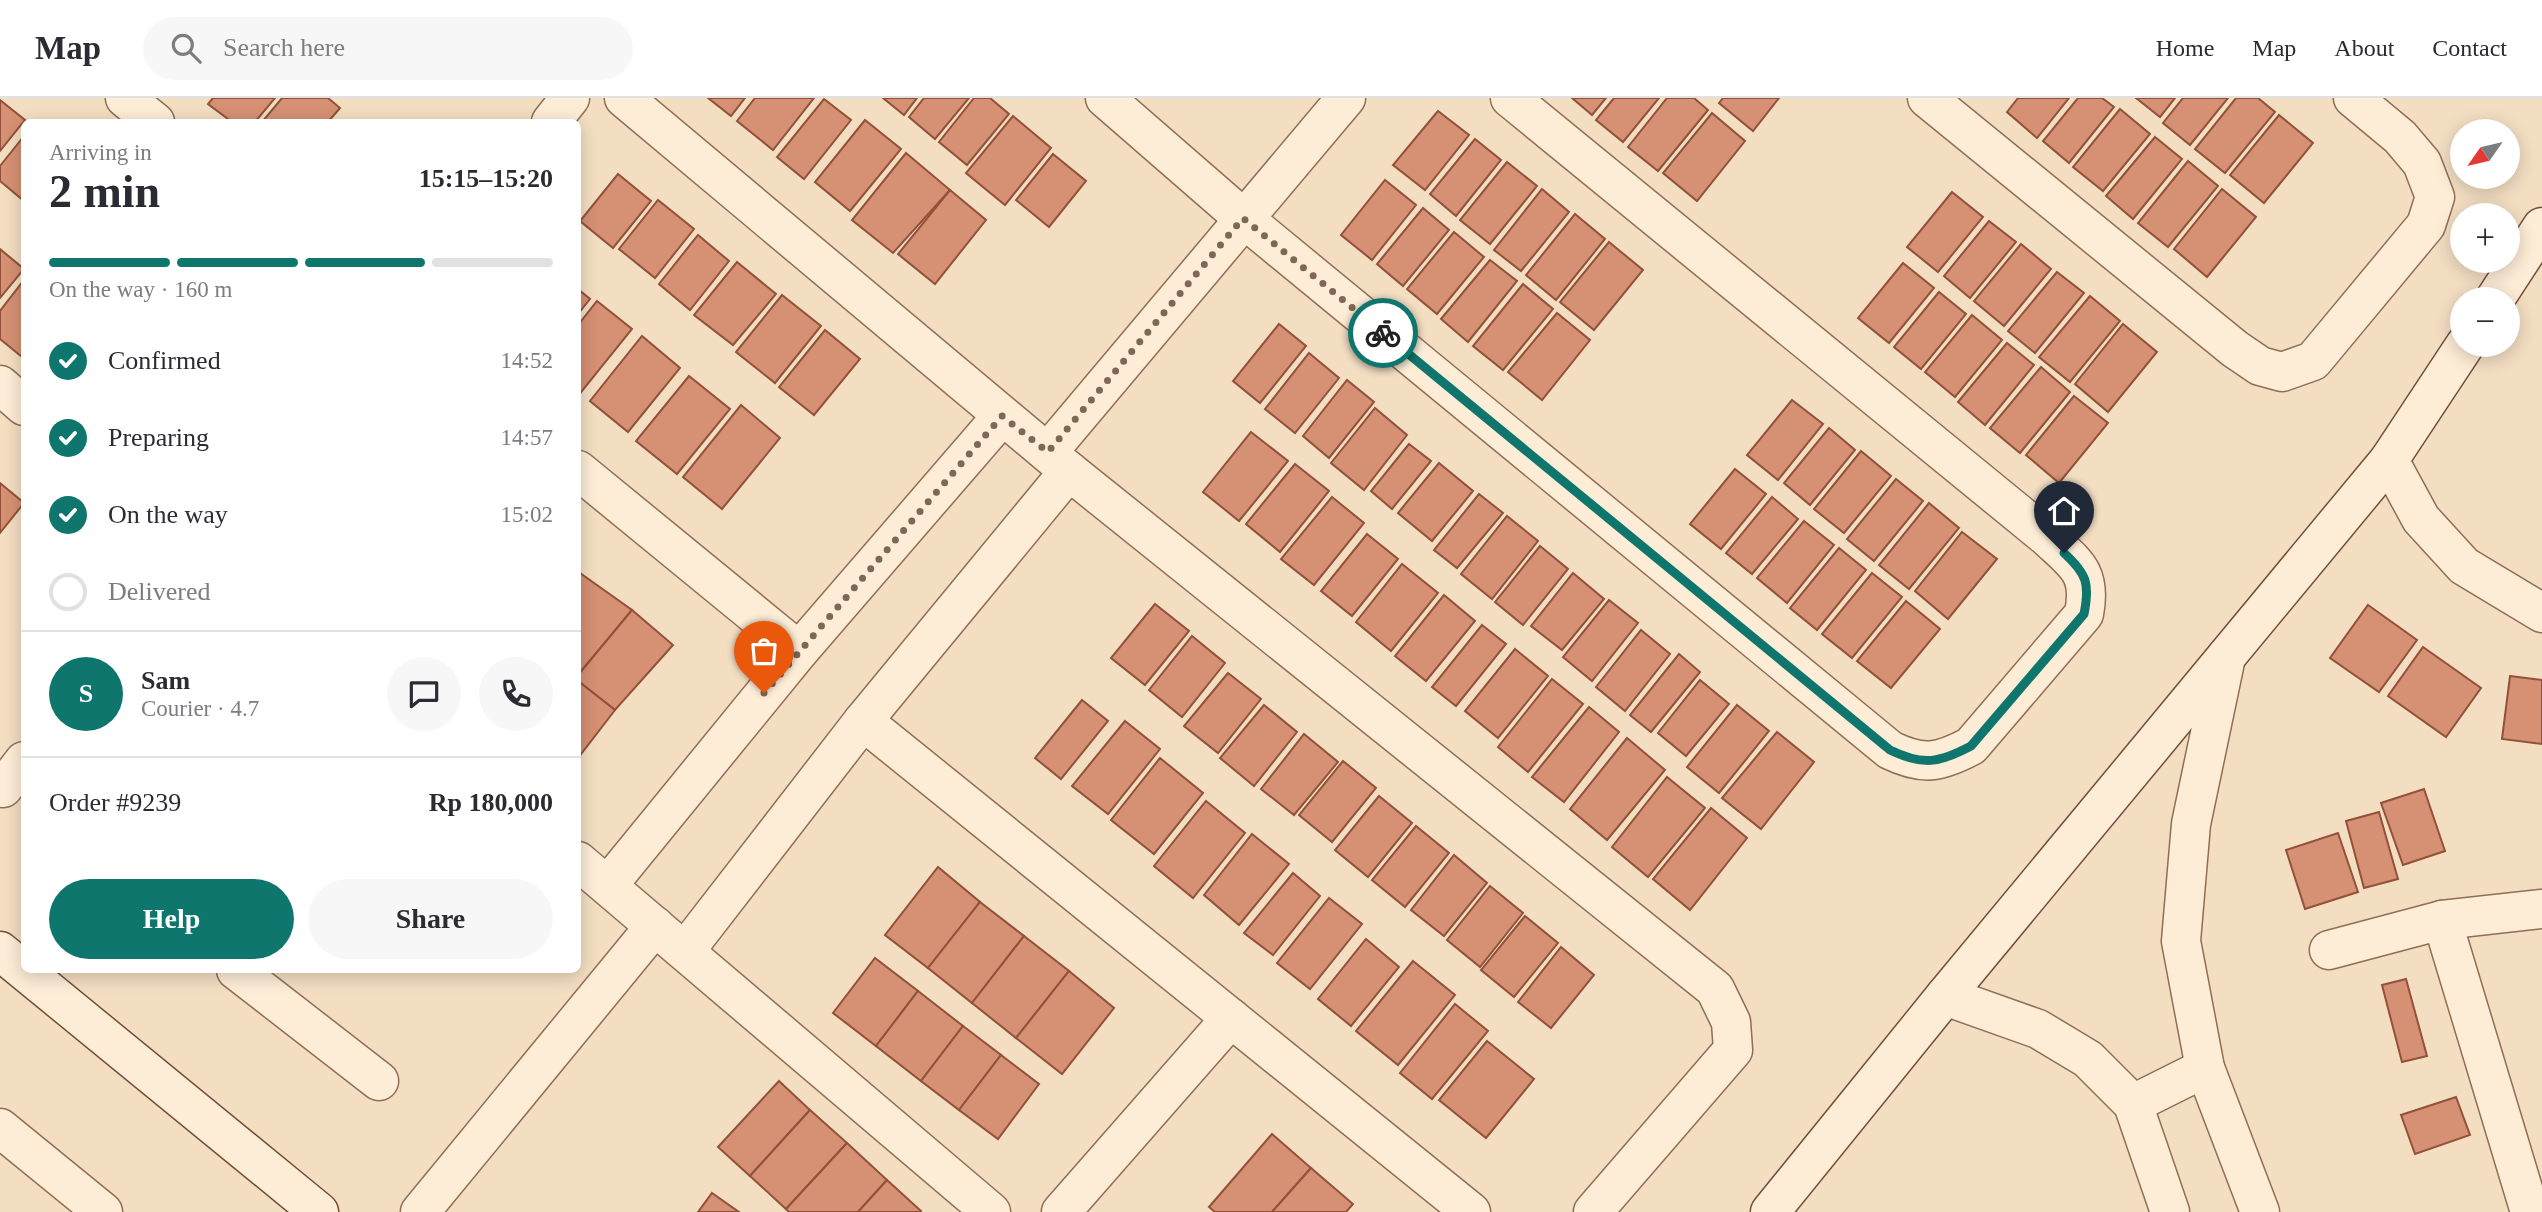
<!DOCTYPE html>
<meta charset="utf-8">
<style>
:root{--surface:#fff;--page:#f7f7f7;--text:#2b2b33;--muted:#7c7c81;--line:#e1e1e2;--accent:#0f766e}
body{margin:0;font-family:"Times New Roman",serif;background:var(--page);color:var(--text);height:100vh;display:flex;flex-direction:column;font-size:26px;white-space:nowrap}
*{box-sizing:border-box;margin:0}
p{font-size:23px;color:var(--muted)}
.icon{flex:none;width:38px;height:38px;fill:none;stroke:currentColor;stroke-width:2;stroke-linecap:round;stroke-linejoin:round}
.map{position:relative;flex:1;overflow:hidden}
.sheet{position:absolute;left:21px;top:21px;width:560px;height:854px;display:flex;flex-direction:column;background:var(--surface);border-radius:10px;box-shadow:0 4px 18px #0003}
.sheet>*{flex:none}
.needle{width:46px;rotate:236deg}
.buttons{position:absolute;left:2450px;top:21px;display:grid;gap:14px}
.buttons a{display:grid;place-items:center;width:70px;height:70px;border-radius:50%;background:var(--surface);box-shadow:0 4px 18px #0003;font-size:35px}
.pin{position:absolute;display:grid;place-items:center;width:60px;height:60px;color:#fff;margin:-72px -30px;border-radius:50% 50% 50% 0;rotate:-45deg;box-shadow:0 0 7px #0007}
.pin .icon{rotate:45deg}
.courier{position:absolute;display:grid;place-items:center;width:70px;height:70px;margin:-35px;border:5px solid #0f766e;border-radius:50%;background:#fff;color:#222;box-shadow:0 2px 9px #0007}
.summary em{font-style:normal;font-weight:600}
.summary div{display:flex;flex-direction:column-reverse}
.summary{display:flex;align-items:center;justify-content:space-between;height:119px;padding:0 28px}
h1{font-size:46px;font-weight:600;line-height:52px}
.bar{display:grid;grid-template-columns:repeat(4,1fr);gap:10px 7px;align-content:center;height:84px;padding:0 28px}
.bar i{height:9px;border-radius:5px;background:var(--line)}
.bar .selected{background:var(--accent)}
.bar p{grid-column:span 4}
.line{display:flex;align-items:center;gap:18px;padding:0 28px;border-top:2px solid var(--line)}
.line div{flex:1}
.round{display:grid;place-items:center;flex:none;width:74px;height:74px;border-radius:37px;background:var(--page)}
ol{padding:0 28px;list-style:none}
li{display:flex;align-items:center;gap:21px;height:77px}
li p{margin-inline-start:auto}
li .icon{padding:7px;border-radius:50%;background:var(--accent);color:#fff;stroke-width:4}
li:last-child{color:var(--muted)}
li i{width:38px;height:38px;border:4px solid var(--line);border-radius:50%}
.cta{display:flex;gap:14px;margin-top:auto;padding:14px 28px}
.cta a{flex:1;height:80px;border-radius:42px;background:var(--accent);color:#fff;font-size:28px;font-weight:600;line-height:80px;text-align:center}
.cta a+a{background:var(--page);color:var(--text)}
header{display:flex;align-items:center;gap:42px;box-sizing:border-box;height:98px;padding:0 35px;background:var(--surface);border-bottom:2px solid var(--line)}
header strong{font-size:33px}
nav{display:flex;gap:38px;margin-inline-start:auto;font-size:24px}
.search{width:490px;height:63px;background:var(--page);display:flex;align-items:center;gap:18px;box-sizing:border-box;padding:0 24px;border-radius:38px;color:var(--muted);font-size:26px}
.map>svg:first-child{display:block}
</style>
<header>
<strong>Map</strong>
<div class="search"><svg class="icon" aria-label="search" viewBox="0 0 24 24"><circle cx="10" cy="10" r="6"/><path d="M15 15l6 6"/></svg>Search here</div>
<nav><a>Home</a><a>Map</a><a>About</a><a>Contact</a></nav>
</header>
<div class="map">
<svg width="2542" height="1114" viewBox="0 0 2542 1114">
<rect width="100%" height="100%" fill="#f3dec2"/>
<!-- building -->
<g fill="#d69073" stroke="#925139" stroke-width="2">
<path d="M213 0H275L255 24H232L208 6Z"/>
<path d="M282 0H328L340 10 328 24H262Z"/>
<path d="M708 0H745L731 18Z"/>
<path d="M755 0H814L773 52 737 23Z"/>
<path d="M883 0H917L904 17Z"/>
<path d="M924 0H969L935 41 909 19Z"/>
<path d="M974 0H990L1009 16 967 67 939 44Z"/>
<path d="M1572 0H1606L1592 17Z"/>
<path d="M1614 0H1659L1623 44 1596 22Z"/>
<path d="M1667 0H1694L1708 12 1658 73 1628 49Z"/>
<path d="M1723 0H1779L1753 33 1719 5Z"/>
<path d="M2018 0H2069L2037 40 2007 14Z"/>
<path d="M2078 0H2102L2114 9 2069 65 2043 43Z"/>
<path d="M2136 0H2175L2160 19Z"/>
<path d="M2183 0H2228L2190 47 2163 25Z"/>
<path d="M2236 0H2258L2275 14 2225 75 2195 51Z"/>
<path d="M824 1 851 22 804 81 777 59Z"/>
<path d="M0 2 25 22 0 53Z"/>
<path d="M2120 11 2150 36 2103 93 2073 69Z"/>
<path d="M1438 13 1469 37 1425 92 1393 67Z"/>
<path d="M1712 15 1745 43 1697 103 1663 75Z"/>
<path d="M2279 17 2313 45 2264 105 2230 77Z"/>
<path d="M1013 18 1051 50 1005 107 966 75Z"/>
<path d="M865 22 901 51 850 113 815 84Z"/>
<path d="M24 38V103L0 83V68Z"/>
<path d="M2155 39 2182 61 2133 121 2106 98Z"/>
<path d="M1475 41 1501 62 1456 118 1430 96Z"/>
<path d="M906 55 950 92 893 155 852 122Z"/>
<path d="M1053 56 1086 83 1049 129 1016 102Z"/>
<path d="M2188 63 2218 88 2168 149 2138 125Z"/>
<path d="M1507 64 1537 88 1490 146 1460 122Z"/>
<path d="M618 76 651 103 613 150 580 123Z"/>
<path d="M1385 82 1416 107 1372 162 1341 137Z"/>
<path d="M1542 91 1569 114 1521 173 1494 152Z"/>
<path d="M2222 91 2256 119 2207 179 2174 151Z"/>
<path d="M950 92 986 122 935 186 898 156Z"/>
<path d="M1952 94 1983 119 1938 174 1907 149Z"/>
<path d="M658 102 694 131 655 180 619 151Z"/>
<path d="M1423 110 1449 132 1403 188 1377 166Z"/>
<path d="M1575 116 1605 141 1556 202 1526 177Z"/>
<path d="M1989 123 2016 144 1970 200 1944 178Z"/>
<path d="M1454 134 1484 159 1437 216 1407 191Z"/>
<path d="M698 137 729 163 690 212 659 186Z"/>
<path d="M1609 144 1643 172 1594 232 1560 204Z"/>
<path d="M2021 146 2051 171 2004 228 1974 203Z"/>
<path d="M0 151 24 171 0 200Z"/>
<path d="M1490 162 1517 183 1468 244 1441 221Z"/>
<path d="M737 164 776 196 733 247 694 217Z"/>
<path d="M1903 165 1934 190 1889 245 1858 220Z"/>
<path d="M2057 174 2084 195 2035 255 2008 233Z"/>
<path d="M24 182V257L22 259 0 241V213Z"/>
<path d="M1523 186 1553 211 1503 272 1473 248Z"/>
<path d="M578 191 590 201 578 216Z"/>
<path d="M1939 194 1966 216 1921 271 1894 249Z"/>
<path d="M782 197 821 228 775 285 736 254Z"/>
<path d="M2090 198 2120 223 2070 284 2039 259Z"/>
<path d="M597 203 632 231 578 298V227Z"/>
<path d="M1557 215 1590 242 1542 302 1508 274Z"/>
<path d="M1972 217 2002 242 1955 299 1925 274Z"/>
<path d="M1279 226 1306 248 1260 305 1233 283Z"/>
<path d="M2123 226 2157 254 2108 314 2075 286Z"/>
<path d="M825 232 860 261 814 317 779 289Z"/>
<path d="M642 238 680 270 628 334 590 303Z"/>
<path d="M2007 245 2034 267 1985 327 1958 304Z"/>
<path d="M1309 255 1339 280 1295 335 1265 311Z"/>
<path d="M2041 269 2070 294 2020 355 1990 330Z"/>
<path d="M689 278 730 311 677 376 636 343Z"/>
<path d="M1347 282 1374 304 1329 360 1303 338Z"/>
<path d="M2074 298 2108 325 2059 385 2026 357Z"/>
<path d="M1792 302 1823 326 1778 382 1747 357Z"/>
<path d="M741 307 780 340 722 411 683 379Z"/>
<path d="M1375 310 1407 337 1364 392 1331 365Z"/>
<path d="M1829 330 1855 352 1810 407 1784 385Z"/>
<path d="M1251 334 1288 363 1239 423 1203 394Z"/>
<path d="M1409 346 1431 363 1392 411 1371 393Z"/>
<path d="M1861 353 1891 378 1844 435 1814 411Z"/>
<path d="M1439 365 1473 393 1432 443 1398 415Z"/>
<path d="M1295 366 1329 393 1280 454 1246 426Z"/>
<path d="M1735 371 1766 396 1721 451 1690 426Z"/>
<path d="M1896 381 1923 403 1874 463 1847 441Z"/>
<path d="M0 385 24 405 0 435Z"/>
<path d="M1479 396 1503 415 1457 470 1434 452Z"/>
<path d="M1332 399 1364 425 1314 487 1281 461Z"/>
<path d="M1772 399 1798 421 1752 476 1726 455Z"/>
<path d="M1929 405 1959 430 1909 491 1879 467Z"/>
<path d="M1507 418 1538 443 1492 501 1461 476Z"/>
<path d="M1804 423 1834 447 1787 505 1757 480Z"/>
<path d="M1962 434 1997 461 1948 521 1915 493Z"/>
<path d="M1367 436 1398 461 1352 518 1321 493Z"/>
<path d="M1540 448 1568 471 1523 527 1495 504Z"/>
<path d="M1839 450 1866 472 1817 532 1790 510Z"/>
<path d="M1402 466 1438 495 1391 553 1356 524Z"/>
<path d="M580 475 632 512 578 577V478Z"/>
<path d="M1573 475 1604 501 1562 552 1531 528Z"/>
<path d="M1872 475 1902 499 1852 560 1822 536Z"/>
<path d="M1444 497 1475 523 1426 583 1395 558Z"/>
<path d="M1609 502 1638 525 1592 583 1563 559Z"/>
<path d="M1906 503 1940 531 1891 590 1857 563Z"/>
<path d="M1155 506 1189 533 1145 587 1111 560Z"/>
<path d="M2368 507 2417 542 2379 594 2330 560Z"/>
<path d="M632 512 673 547 615 612 578 583V577Z"/>
<path d="M1482 527 1506 546 1456 608 1432 589Z"/>
<path d="M1641 532 1670 556 1625 613 1596 589Z"/>
<path d="M1192 538 1225 565 1182 619 1149 592Z"/>
<path d="M2423 549 2481 590 2446 639 2388 598Z"/>
<path d="M1515 551 1548 578 1498 640 1465 613Z"/>
<path d="M1679 556 1700 574 1651 634 1630 617Z"/>
<path d="M1228 575 1261 601 1218 655 1184 628Z"/>
<path d="M2510 578 2542 582V646L2502 641Z"/>
<path d="M1552 581 1583 606 1528 674 1498 649Z"/>
<path d="M1700 582 1729 606 1686 658 1658 635Z"/>
<path d="M578 583 615 612 578 660Z"/>
<path d="M1082 602 1108 623 1061 681 1035 660Z"/>
<path d="M1264 607 1297 634 1254 688 1220 660Z"/>
<path d="M1737 607 1769 633 1719 695 1687 669Z"/>
<path d="M1589 609 1619 634 1564 704 1532 679Z"/>
<path d="M1125 623 1160 651 1108 716 1072 688Z"/>
<path d="M1777 634 1814 664 1761 731 1722 700Z"/>
<path d="M1304 636 1338 664 1294 717 1261 691Z"/>
<path d="M1627 640 1665 672 1607 742 1570 711Z"/>
<path d="M1160 660 1203 695 1154 756 1111 722Z"/>
<path d="M1343 663 1376 690 1332 744 1299 717Z"/>
<path d="M1667 679 1705 710 1648 779 1612 749Z"/>
<path d="M2424 691 2445 753 2403 767 2381 705Z"/>
<path d="M1379 698 1412 725 1368 779 1335 752Z"/>
<path d="M1206 703 1245 735 1193 800 1154 768Z"/>
<path d="M1711 710 1747 740 1690 812 1653 781Z"/>
<path d="M2379 714 2398 781 2364 790 2346 723Z"/>
<path d="M1416 728 1449 755 1405 809 1372 782Z"/>
<path d="M2338 735 2358 794 2305 811 2286 752Z"/>
<path d="M1252 736 1289 766 1239 827 1204 797Z"/>
<path d="M1454 757 1487 785 1444 838 1411 812Z"/>
<path d="M938 769 980 804 928 870 885 837Z"/>
<path d="M1293 775 1320 798 1273 857 1244 835Z"/>
<path d="M1490 788 1523 815 1480 869 1447 842Z"/>
<path d="M1329 800 1362 826 1310 891 1277 865Z"/>
<path d="M980 804 1024 838 972 905 928 870Z"/>
<path d="M1525 818 1558 845 1514 899 1481 872Z"/>
<path d="M1024 838 1069 873 1016 940 972 905Z"/>
<path d="M1366 841 1399 869 1351 928 1318 901Z"/>
<path d="M1561 849 1594 877 1551 930 1518 904Z"/>
<path d="M875 860 918 893 876 948 833 915Z"/>
<path d="M1413 863 1455 897 1398 967 1356 933Z"/>
<path d="M1069 873 1114 910 1062 976 1016 940Z"/>
<path d="M2406 881 2427 958 2402 964 2382 887Z"/>
<path d="M918 893 963 928 921 983 876 948Z"/>
<path d="M1455 906 1488 933 1432 1001 1400 975Z"/>
<path d="M963 928 1001 957 959 1012 921 983Z"/>
<path d="M1487 943 1534 981 1486 1040 1439 1002Z"/>
<path d="M1001 957 1039 986 998 1041 959 1012Z"/>
<path d="M779 983 810 1012 750 1078 718 1049Z"/>
<path d="M2456 999 2470 1037 2415 1056 2401 1017Z"/>
<path d="M810 1012 847 1045 786 1111 750 1078Z"/>
<path d="M1272 1036 1311 1070 1272 1114H1215L1209 1109Z"/>
<path d="M847 1045 887 1082 858 1114H789L786 1111Z"/>
<path d="M1311 1070 1353 1106 1346 1114H1272Z"/>
<path d="M887 1082 921 1113 920 1114H858Z"/>
<path d="M712 1095 739 1114H698Z"/>
</g>
<g fill="none" stroke-linecap="round" stroke-linejoin="round">
<defs>
<g id="street">
<path d="M125 0 155 24"/>
<path d="M624 0 1069 373 1715 891 1731 924 1733 952 1593 1114"/>
<path d="M1105 0 1243 120 1890 652C1923 668 1939 665 1971 648L2084 516C2092 474 2076 466 2047 439L1510 0"/>
<path d="M1927 0 2235 251 2260 268 2282 274 2313 263 2426 127 2435 99 2422 65 2400 39 2353 0"/>
<path d="M551 24 570 0"/>
<path d="M0 287 24 308"/>
<path d="M1048 354 1346 0"/>
<path d="M2389 362 2421 421 2464 468 2542 515"/>
<path d="M578 372 799 553"/>
<path d="M2226 559 2191 726 2181 843 2205 970 2260 1114"/>
<path d="M863 623 1471 1114"/>
<path d="M3 690 24 663"/>
<path d="M578 763 991 1114"/>
<path d="M608 787 799 553 1002 318"/>
<path d="M2442 822 2530 1114"/>
<path d="M2329 852 2442 822 2542 811"/>
<path d="M685 853 863 623 1069 373"/>
<path d="M236 872 379 983"/>
<path d="M1945 898 2038 931 2088 961 2133 1006 2170 1114"/>
<path d="M2133 1006 2205 970"/>
<path d="M0 1030 103 1114"/>
<path d="M420 1114 655 828"/>
<path d="M1061 1114 1231 920"/>
</g>
<g id="secondary">
<path d="M2495 201 2542 129"/>
<path d="M0 853 319 1114"/>
<path d="M1770 1114 1945 898 2389 362 2465 247"/>
</g>
</defs>
<!-- street casing -->
<use href="#street" stroke="#906e56" stroke-width="41"/>
<!-- secondary casing -->
<use href="#secondary" stroke="#724e39" stroke-width="41"/>
<!-- street -->
<use href="#street" stroke="#fdecd6" stroke-width="38"/>
<!-- secondary -->
<use href="#secondary" stroke="#fdecd6" stroke-width="38"/>
</g>
<g fill="none" stroke-linecap="round" stroke-linejoin="round">
<!-- done -->
<path stroke="#7d6856" stroke-width="7" stroke-dasharray="0 12.6" d="M764 595 1002 318 1048 354 1243 120 1383 235"/>
<!-- route -->
<path stroke="#0f766e" stroke-width="9" d="M1383 235 1890 652C1923 668 1939 665 1971 648L2084 516C2090 486 2087 476 2064 455"/>
</g>
</svg>
<div class="buttons">
<a><svg class="needle" viewBox="-14 -14 28 28"><path d="M0-13l5 13h-10z" fill="#e53935"/><path d="M0 13l5-13h-10z" fill="#7c7c81"/></svg></a>
<a>+</a>
<a>−</a>
</div>
<div class="pin" style="left:764px;top:595px;background:#ea580c"><svg class="icon" aria-label="bag" viewBox="0 0 24 24"><path d="M5 8h14l-1 12H6zM9 8a3 3 0 0 1 6 0"/></svg></div>
<div class="pin" style="left:2064px;top:455px;background:#1f2937"><svg class="icon" aria-label="home" viewBox="0 0 24 24"><path d="M3 11l9-7 9 7M6 9v11h12V9"/></svg></div>
<div class="courier" style="left:1383px;top:235px"><svg class="icon" aria-label="bike" viewBox="0 0 24 24"><circle cx="6" cy="16" r="4"/><circle cx="18" cy="16" r="4"/><path d="M6 16l4-8h5l3 8M10 8l3 8H6M13 5h3"/></svg></div>
<section class="sheet">
<div class="summary"><div><h1>2 min</h1><p>Arriving in</p></div><em>15:15–15:20</em></div>
<div class="bar"><i class="selected"></i><i class="selected"></i><i class="selected"></i><i></i><p>On the way · 160 m</p></div>
<ol>
<li><svg class="icon" aria-label="check" viewBox="0 0 24 24"><path d="M5 12l5 5 9-10"/></svg>Confirmed<p>14:52</p></li>
<li><svg class="icon" aria-label="check" viewBox="0 0 24 24"><path d="M5 12l5 5 9-10"/></svg>Preparing<p>14:57</p></li>
<li><svg class="icon" aria-label="check" viewBox="0 0 24 24"><path d="M5 12l5 5 9-10"/></svg>On the way<p>15:02</p></li>
<li><i></i>Delivered</li>
</ol>
<div class="line" style="height:126px"><b class="round" style="background:var(--accent);color:#fff">S</b><div><b>Sam</b><p>Courier · 4.7</p></div><a class="round"><svg class="icon" aria-label="chat" viewBox="0 0 24 24"><path d="M4 5h16v11H9l-5 4z"/></svg></a><a class="round"><svg class="icon" aria-label="phone" viewBox="0 0 24 24"><path d="M5 4h4l2 5-3 2q2 4 5 5l2-3 5 2v4C11 20 4 13 5 4z"/></svg></a></div>
<div class="line" style="height:91px"><div>Order #9239</div><b>Rp 180,000</b></div>
<div class="cta"><a>Help</a><a>Share</a></div>
</section>
</div>
